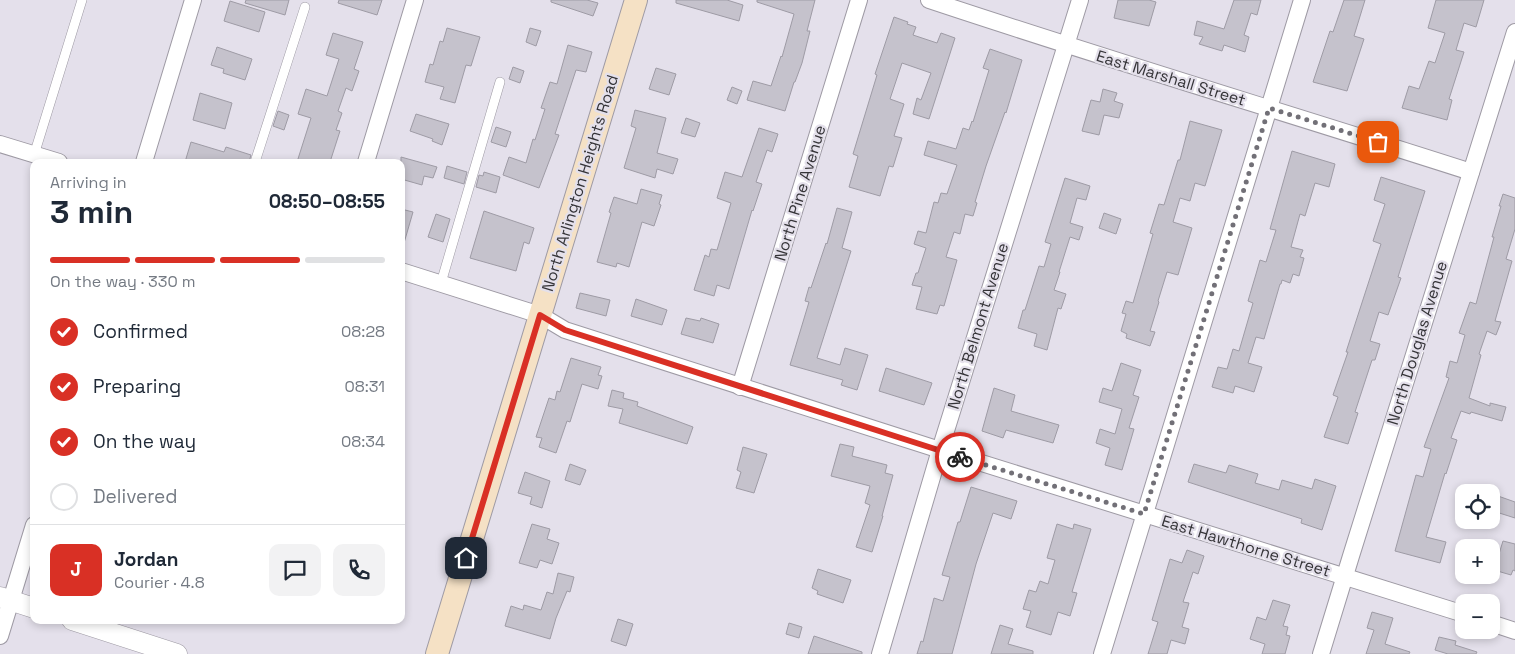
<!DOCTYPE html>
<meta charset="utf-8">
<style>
:root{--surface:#fff;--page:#f2f2f3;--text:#1f2937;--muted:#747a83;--line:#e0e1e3;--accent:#d93025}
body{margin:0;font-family:"Space Grotesk",sans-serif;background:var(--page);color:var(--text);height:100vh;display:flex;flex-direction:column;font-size:19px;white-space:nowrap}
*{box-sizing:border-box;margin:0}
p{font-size:16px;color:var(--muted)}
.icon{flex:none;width:28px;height:28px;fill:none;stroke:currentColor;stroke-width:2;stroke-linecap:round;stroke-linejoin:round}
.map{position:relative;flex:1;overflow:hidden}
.panel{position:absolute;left:30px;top:159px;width:375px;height:465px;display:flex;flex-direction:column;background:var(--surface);border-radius:10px;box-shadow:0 2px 8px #0003}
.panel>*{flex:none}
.tools{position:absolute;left:1455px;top:484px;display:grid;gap:10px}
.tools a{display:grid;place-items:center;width:45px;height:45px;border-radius:10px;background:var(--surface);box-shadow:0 2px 8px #0003;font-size:25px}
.pin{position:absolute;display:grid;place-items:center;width:42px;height:42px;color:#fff;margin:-21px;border-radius:10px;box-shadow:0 2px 8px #0006}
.courier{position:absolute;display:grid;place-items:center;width:50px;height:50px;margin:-25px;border:4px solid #d93025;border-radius:50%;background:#fff;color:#222;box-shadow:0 1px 6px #0007}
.overview em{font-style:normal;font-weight:600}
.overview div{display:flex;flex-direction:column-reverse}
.overview{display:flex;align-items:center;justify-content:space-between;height:85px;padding:0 20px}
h1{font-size:32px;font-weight:600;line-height:38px}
.bar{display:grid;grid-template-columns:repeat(4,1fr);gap:8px 5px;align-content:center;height:60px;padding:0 20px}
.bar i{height:6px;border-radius:4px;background:var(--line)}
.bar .active{background:var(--accent)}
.bar p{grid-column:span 4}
.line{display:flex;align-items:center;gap:12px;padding:0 20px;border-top:1px solid var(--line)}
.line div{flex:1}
.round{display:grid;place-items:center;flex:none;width:52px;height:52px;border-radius:10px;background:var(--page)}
ol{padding:0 20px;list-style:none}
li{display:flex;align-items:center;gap:15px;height:55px}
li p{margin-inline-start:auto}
li .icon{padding:5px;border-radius:50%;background:var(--accent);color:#fff;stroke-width:4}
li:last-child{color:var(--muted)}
li i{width:28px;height:28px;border:2px solid var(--line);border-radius:50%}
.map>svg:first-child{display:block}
</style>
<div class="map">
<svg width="1515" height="654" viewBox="0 0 1515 654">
<rect width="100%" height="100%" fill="#e4e0eb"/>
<!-- building -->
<g fill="#c5c2cc" stroke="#9e9ba5">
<path d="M246 0H289L285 15 245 3Z"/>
<path d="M339 0H382L377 15 338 3Z"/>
<path d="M551 0H587L598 3 593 16 551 2Z"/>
<path d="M676 0H727L743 5 739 21 676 3Z"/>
<path d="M757 0H815L807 31H810L802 63 795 82H794L785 111 747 100 753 81 771 86 781 56 782 57 794 14 757 2Z"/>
<path d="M1118 0H1149L1156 2 1149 26 1114 18Z"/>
<path d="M1234 0H1261L1257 15 1251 13 1244 35 1249 37 1245 52 1224 45 1222 51 1199 44 1203 37 1194 35 1197 21 1224 29Z"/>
<path d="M1344 0H1365L1354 36 1364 39 1347 91 1313 82 1330 31 1333 32Z"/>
<path d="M1436 0H1484L1476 27 1464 23 1456 50 1464 52 1449 99 1452 100 1447 120 1402 108 1409 86 1419 89 1429 61 1435 63 1445 33 1428 28Z"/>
<path d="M230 1 265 12 259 32 224 21Z"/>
<path d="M894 17 908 22 907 24 916 27 913 35 937 43 941 33 955 38 929 119 913 114 917 98 921 100 931 73 902 63 890 99 904 104 894 136 902 138 893 167 889 166 880 196 849 187 858 156 853 154 877 75 875 74Z"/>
<path d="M447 28 480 37 471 66 466 65 455 103 440 99 444 87 425 82 430 64 433 65 440 41 443 42Z"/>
<path d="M530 28 541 31 536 46 526 42Z"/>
<path d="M333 33 363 42 354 69 359 71 352 91 346 88 338 111 342 113 336 130 340 131 330 162H297L311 118 298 114 306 89 327 96 339 59 326 55Z"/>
<path d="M568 45 592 52 586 72 576 70 555 134 559 135 539 188 503 175 509 157 526 163 533 139 535 140 545 109 541 108 550 82 557 84Z"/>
<path d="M217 47 252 59 245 80 223 73 224 69 211 65Z"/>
<path d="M990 49 1022 60 1006 113 1005 112 986 166 975 202 977 203 973 216 965 214 960 234 954 232 946 257 957 260 944 306 940 305 937 314 916 309 922 287 912 285 916 273H918L926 248 914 244 918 231 926 233 934 202 938 203 941 193 947 194 957 165 924 155 928 141 956 149 963 128 969 130 972 121 973 122 989 70 983 68Z"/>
<path d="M513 67 524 71 520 83 509 79Z"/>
<path d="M656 68 676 74 669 95 649 89Z"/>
<path d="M732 87 742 91 737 104 727 100Z"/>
<path d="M1103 89 1117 93 1114 101 1123 104 1119 118 1104 115 1099 135 1082 131 1091 100 1100 102Z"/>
<path d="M200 93 232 103 225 129 193 120Z"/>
<path d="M635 110 666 118 657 153 678 159 673 174 657 169 655 178 624 168 636 128 631 126Z"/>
<path d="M278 111 289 115 284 130 273 126Z"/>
<path d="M416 114 449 124 442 145 432 141 433 139 410 131Z"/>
<path d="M686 118 700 123 695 137 681 133Z"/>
<path d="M1190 121 1222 130 1205 186 1195 183 1190 201 1180 198 1173 222 1192 228 1178 275 1167 272 1158 301 1159 302 1150 331 1155 332 1150 346 1126 338 1127 334 1121 331 1126 314 1122 313 1126 301 1133 303 1153 234 1150 233 1159 204 1164 205 1178 160H1180Z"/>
<path d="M496 127 511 132 506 147 491 142Z"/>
<path d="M759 128 778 134 772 152 767 150 756 182 762 184 753 211 752 210 729 289 717 285 714 296 694 290 705 255 709 257 711 249 717 250 731 203 717 198 725 172 742 177Z"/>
<path d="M191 142 224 152 226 147 251 155 249 162H185Z"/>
<path d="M1292 151 1335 164 1329 187 1315 183 1305 216 1300 214 1291 247 1303 250 1300 257 1304 258 1299 276 1293 274 1290 283 1282 280 1281 284H1280L1264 339 1256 337 1248 363 1262 367 1254 392 1235 386 1233 393 1212 387 1218 367 1227 369 1233 349 1239 351 1253 303 1248 301 1256 274 1260 260 1266 262 1276 230 1270 229Z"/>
<path d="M401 157 437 167 433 178 424 176 422 185 401 179Z"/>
<path d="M447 166 467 172 464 184 444 178Z"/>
<path d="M484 172 500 177 496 193 476 187 479 175 483 176Z"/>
<path d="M1381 177 1425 191 1398 277 1401 278 1388 315 1379 312 1370 341 1380 344 1375 360H1372L1355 412 1358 413 1348 444 1324 437 1338 397 1333 395 1348 352H1346L1381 244 1373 241 1385 204 1374 200Z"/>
<path d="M1065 178 1090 186 1086 200 1077 198 1070 223 1083 227 1079 240 1070 237 1059 272H1060L1054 290 1066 294 1061 309 1058 308 1047 350 1034 346 1037 334 1018 328 1023 310H1025L1039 266 1044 267 1051 244 1045 242Z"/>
<path d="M641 189 662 195 659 204 661 205 654 226 642 222 629 267 617 263 616 267 597 262 611 213 609 212 614 197 637 204Z"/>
<path d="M1503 194 1515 198V229L1506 259 1512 261 1495 321 1501 322 1496 335 1487 331 1479 354 1481 355 1469 398 1490 406V403L1506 407 1502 421 1471 412 1470 414 1461 411 1451 438 1457 440 1446 474 1445 473 1426 537 1446 542 1440 563 1395 551 1416 475 1423 477 1431 449 1424 447 1449 378 1446 377 1450 361 1457 363 1465 335 1459 333 1470 302 1476 304 1494 237H1492L1501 206H1499Z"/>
<path d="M837 208 852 212 842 248 851 251 817 358 840 365 845 348 868 355 857 390 841 385 843 380 790 365 809 302 805 301 809 287 811 288 826 243 827 244Z"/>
<path d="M401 209 413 212 404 243H401Z"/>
<path d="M484 211 534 228 529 244 524 242 516 271 470 258Z"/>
<path d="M1104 213 1121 219 1116 234 1099 228Z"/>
<path d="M436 214 450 219 443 242 428 237Z"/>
<path d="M580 293 610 300 606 316 576 308Z"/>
<path d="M636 299 667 310 662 325 631 316Z"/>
<path d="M686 318 700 321 701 318 719 324 713 343 681 334Z"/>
<path d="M571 358 601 367 598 375 602 376 598 389 582 384 570 422 567 421 556 453 539 447 542 438 536 437 549 398 555 400 557 391 560 392Z"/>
<path d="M1121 363 1141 370 1133 395 1139 397 1129 428 1134 429 1122 470 1105 465 1110 448 1096 443 1100 429 1115 434 1122 409 1099 402 1103 388 1112 391Z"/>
<path d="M886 368 932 383 924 405 879 391Z"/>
<path d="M994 388 1015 395 1011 411 1059 425 1053 443 1006 430 1003 438 982 431Z"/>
<path d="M612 390 624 393 623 398 638 402 637 406 693 427 687 444 619 423 623 409 608 406Z"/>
<path d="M840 444 854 447 852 456 887 465 885 473 893 475 882 516H883L872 552 856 547 870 505 865 503 870 486 831 476Z"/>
<path d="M743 447 767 454 754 493 736 488 741 472 737 470Z"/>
<path d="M570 464 586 470 580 485 565 480Z"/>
<path d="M1194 464 1226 473 1229 465 1258 474 1255 483 1279 490 1282 480 1312 489 1315 479 1336 486 1322 530 1301 523 1302 519 1188 482Z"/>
<path d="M525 472 550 481 542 508 530 504 532 497 518 493Z"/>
<path d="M971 487 1017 501 1011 519 993 513 976 564 952 654H917L921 641 923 642 934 598 943 601 950 577 942 575 958 522H960Z"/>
<path d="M1498 496 1515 502V518L1493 511Z"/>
<path d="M532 524 550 529 547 539 559 543 552 564 540 560 537 568 519 563Z"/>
<path d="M1057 524 1073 529 1074 524 1091 529 1072 592 1077 593 1070 616 1058 612 1051 635 1026 627 1031 611 1023 609 1029 590 1036 592 1040 581 1048 584 1055 560 1047 558Z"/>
<path d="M1503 541 1515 544V571L1513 570 1511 575 1494 570Z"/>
<path d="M1187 550 1204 556 1198 574 1193 572 1183 602 1189 603 1182 627 1189 629 1185 644 1171 640 1167 654H1148L1158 622 1152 620 1170 559 1182 563Z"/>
<path d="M818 569 851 580 843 603 817 594 818 591 812 588Z"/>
<path d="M558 573 574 577 570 592 567 591 556 618 550 639 505 626 511 606 523 610 524 605 541 610 547 592 553 594Z"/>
<path d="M1273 600 1290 605 1283 626 1288 627 1286 635 1290 636 1285 654H1262L1265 644 1250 639 1257 617 1266 620Z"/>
<path d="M1372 612 1393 618 1385 644 1410 652 1409 654H1366L1374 630 1367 628Z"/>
<path d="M618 619 633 624 626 646 611 641Z"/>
<path d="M789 623 802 627 799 638 786 634Z"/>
<path d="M1000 625 1013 629 1008 644 1033 651V654H991Z"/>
<path d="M814 636 862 652V654H808Z"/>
<path d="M1439 637 1456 641 1455 645 1477 652 1476 654H1448L1435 650Z"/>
</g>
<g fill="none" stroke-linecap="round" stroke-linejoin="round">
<defs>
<g id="service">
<path d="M34 155 82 0"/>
<path d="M255 162 305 7"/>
<path d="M441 283 500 82"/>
</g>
<g id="minor">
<path d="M929 0C1109 60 1290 114 1471 172"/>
<path d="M0 144 59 162"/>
<path d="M144 162 193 0"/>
<path d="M366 162 415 0"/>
<path d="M401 271 540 315 565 330 940 450 1464 614"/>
<path d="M740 387 859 0"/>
<path d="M1491 623 1515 631"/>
<path d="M0 636 34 525"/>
<path d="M880 654 940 450 1080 0"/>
<path d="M1102 654 1302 0"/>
<path d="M1321 654 1351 556 1515 32"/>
</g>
<g id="tertiary">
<path d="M0 597 34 608"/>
<path d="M72 620 177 654"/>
</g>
<path id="secondary" d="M437 654 636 0"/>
</defs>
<!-- service casing -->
<use href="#service" stroke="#9e9aa4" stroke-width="10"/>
<!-- minor casing -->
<use href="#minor" stroke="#9e9aa4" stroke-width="18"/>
<!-- tertiary casing -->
<use href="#tertiary" stroke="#9e9aa4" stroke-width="21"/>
<!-- secondary casing -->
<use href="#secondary" stroke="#9e9aa4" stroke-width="24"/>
<!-- service -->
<use href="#service" stroke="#fff" stroke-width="9"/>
<!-- minor -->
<use href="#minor" stroke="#fff" stroke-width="16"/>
<!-- tertiary -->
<use href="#tertiary" stroke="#fff" stroke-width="20"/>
<!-- secondary -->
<use href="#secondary" stroke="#f5e1c5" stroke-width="22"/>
</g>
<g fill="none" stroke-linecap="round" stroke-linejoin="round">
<!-- done -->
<path stroke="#727077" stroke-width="5" stroke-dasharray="0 9" d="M960 457 1144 514 1269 108 1378 142"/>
<!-- route -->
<path stroke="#d93025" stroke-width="6" d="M466 558 540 315 565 330 960 457"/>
</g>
<g text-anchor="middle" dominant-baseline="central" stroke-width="4.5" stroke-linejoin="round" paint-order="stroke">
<!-- street labels -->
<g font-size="16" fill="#353438" stroke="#e4e0eb">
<text transform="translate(1171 78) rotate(17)">East Marshall Street</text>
<text transform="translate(580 183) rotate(-73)">North Arlington Heights Road</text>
<text transform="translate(800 193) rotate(-73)">North Pine Avenue</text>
<text transform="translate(978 326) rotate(-73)">North Belmont Avenue</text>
<text transform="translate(1417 343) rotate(-73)">North Douglas Avenue</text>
<text transform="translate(1246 546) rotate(17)">East Hawthorne Street</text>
</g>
</g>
</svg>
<div class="tools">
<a><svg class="icon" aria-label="locate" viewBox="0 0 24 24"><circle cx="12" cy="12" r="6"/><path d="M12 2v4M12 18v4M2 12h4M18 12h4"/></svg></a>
<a>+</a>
<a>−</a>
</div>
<div class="pin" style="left:1378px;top:142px;background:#ea580c"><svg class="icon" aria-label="bag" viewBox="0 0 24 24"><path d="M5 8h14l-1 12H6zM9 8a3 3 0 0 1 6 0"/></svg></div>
<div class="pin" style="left:466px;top:558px;background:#1f2937"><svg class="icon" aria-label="home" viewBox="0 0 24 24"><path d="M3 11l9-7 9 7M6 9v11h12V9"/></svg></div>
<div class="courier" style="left:960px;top:457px"><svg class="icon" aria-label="bike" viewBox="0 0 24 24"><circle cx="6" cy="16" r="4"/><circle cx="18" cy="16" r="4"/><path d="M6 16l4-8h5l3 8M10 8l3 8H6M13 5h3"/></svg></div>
<section class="panel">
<div class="overview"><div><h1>3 min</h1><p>Arriving in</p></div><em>08:50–08:55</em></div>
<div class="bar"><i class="active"></i><i class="active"></i><i class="active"></i><i></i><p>On the way · 330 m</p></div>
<ol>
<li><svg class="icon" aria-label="check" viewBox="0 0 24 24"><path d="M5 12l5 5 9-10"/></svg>Confirmed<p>08:28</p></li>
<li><svg class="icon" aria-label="check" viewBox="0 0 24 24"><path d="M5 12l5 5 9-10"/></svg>Preparing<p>08:31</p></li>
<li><svg class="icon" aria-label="check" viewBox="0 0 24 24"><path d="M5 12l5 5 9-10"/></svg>On the way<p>08:34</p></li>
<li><i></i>Delivered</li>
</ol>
<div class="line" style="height:90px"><b class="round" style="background:var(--accent);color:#fff">J</b><div><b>Jordan</b><p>Courier · 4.8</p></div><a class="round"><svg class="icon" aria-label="chat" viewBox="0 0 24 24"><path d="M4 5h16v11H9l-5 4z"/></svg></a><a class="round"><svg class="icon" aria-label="phone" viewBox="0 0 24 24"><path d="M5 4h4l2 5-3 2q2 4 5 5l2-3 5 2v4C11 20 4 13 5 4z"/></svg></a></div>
</section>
</div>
